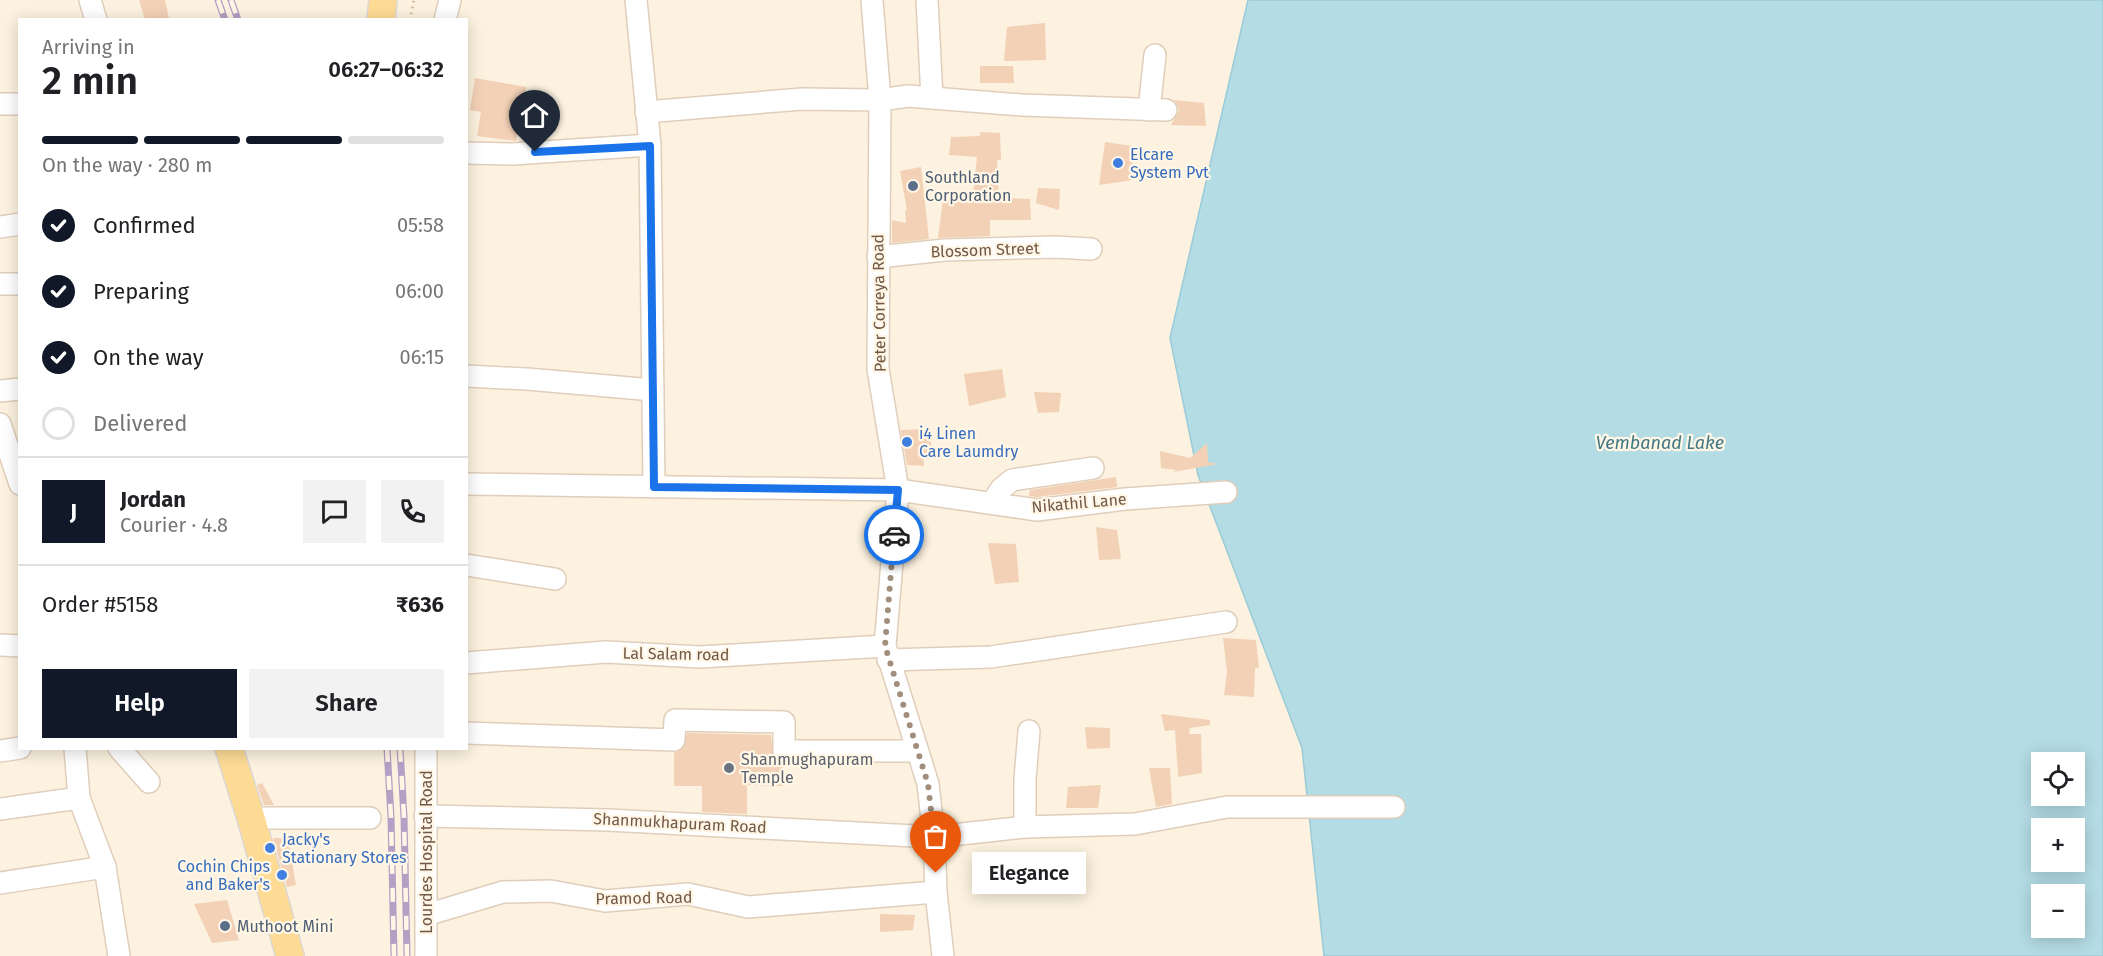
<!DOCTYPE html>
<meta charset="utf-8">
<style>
:root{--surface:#fff;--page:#f2f2f2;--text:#202124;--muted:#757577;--line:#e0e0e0;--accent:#111827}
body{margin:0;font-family:"Fira Sans",sans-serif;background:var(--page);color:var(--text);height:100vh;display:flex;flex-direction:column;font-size:22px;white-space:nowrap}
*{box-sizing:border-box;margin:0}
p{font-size:20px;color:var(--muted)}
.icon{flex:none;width:33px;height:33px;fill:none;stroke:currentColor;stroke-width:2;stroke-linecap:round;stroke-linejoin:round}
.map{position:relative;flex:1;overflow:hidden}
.sheet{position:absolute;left:18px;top:18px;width:450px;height:732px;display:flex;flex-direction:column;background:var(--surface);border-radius:0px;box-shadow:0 3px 15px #0003}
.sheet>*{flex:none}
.tools{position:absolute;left:2031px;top:752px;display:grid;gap:12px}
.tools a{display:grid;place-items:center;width:54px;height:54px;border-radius:0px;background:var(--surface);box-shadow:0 3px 15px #0003;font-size:30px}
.pin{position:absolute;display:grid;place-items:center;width:51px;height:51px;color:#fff;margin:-62px -26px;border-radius:50% 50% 50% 0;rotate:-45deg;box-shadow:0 0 6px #0007}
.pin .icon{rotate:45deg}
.courier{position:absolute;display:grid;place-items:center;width:60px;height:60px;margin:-30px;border:4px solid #1a73e8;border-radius:50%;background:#fff;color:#222;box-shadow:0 2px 8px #0007}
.bubble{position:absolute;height:42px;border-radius:0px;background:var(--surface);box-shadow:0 3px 15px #0003;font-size:20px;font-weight:600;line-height:42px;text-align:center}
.overview em{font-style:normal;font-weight:600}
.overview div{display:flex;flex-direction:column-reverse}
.overview{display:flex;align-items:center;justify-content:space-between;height:102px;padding:0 24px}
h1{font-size:39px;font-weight:600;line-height:45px}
.bar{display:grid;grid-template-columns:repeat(4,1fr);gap:9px 6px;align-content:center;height:72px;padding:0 24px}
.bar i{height:8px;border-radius:4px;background:var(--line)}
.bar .on{background:var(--accent)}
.bar p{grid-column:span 4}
.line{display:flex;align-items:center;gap:15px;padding:0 24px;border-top:2px solid var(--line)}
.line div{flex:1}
.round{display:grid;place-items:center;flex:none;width:63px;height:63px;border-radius:0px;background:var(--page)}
ol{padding:0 24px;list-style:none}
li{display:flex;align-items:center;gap:18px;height:66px}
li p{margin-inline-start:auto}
li .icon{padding:6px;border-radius:50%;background:var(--accent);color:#fff;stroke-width:4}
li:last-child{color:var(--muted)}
li i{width:33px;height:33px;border:3px solid var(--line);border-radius:50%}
.cta{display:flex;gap:12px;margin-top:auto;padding:12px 24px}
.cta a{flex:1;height:69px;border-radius:0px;background:var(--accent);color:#fff;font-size:24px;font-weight:600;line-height:69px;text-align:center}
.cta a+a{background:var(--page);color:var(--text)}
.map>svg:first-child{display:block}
</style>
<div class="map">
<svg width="2103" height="956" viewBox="0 0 2103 956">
<rect width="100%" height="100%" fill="#fcf2df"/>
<!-- water -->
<path fill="#b4dce5" stroke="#9acbd7" stroke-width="1.5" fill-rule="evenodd" d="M1248 0H2103V956H1324L1302 748 1198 475 1170 338ZM2042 762H2074V795H2042ZM2042 828H2074V861H2042ZM2042 894H2074V927H2042Z"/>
<!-- building -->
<g fill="#f2d1b6">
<path d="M139 0H165L169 18 145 20Z"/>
<path d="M1045 23 1046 60 1004 61 1007 27Z"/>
<path d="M980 66H1013L1014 83H980Z"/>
<path d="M475 78 526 87 516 141 477 136 481 112 470 110Z"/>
<path d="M1174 100 1204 103 1206 126 1171 125 1179 111 1177 105Z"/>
<path d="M980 132 1000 133 1001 160H997L999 198 1030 199 1031 220H990V236L938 238 943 200 972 203 977 157 949 155 951 137 980 136Z"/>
<path d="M1105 142 1133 146V180L1099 185Z"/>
<path d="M921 167 929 239 892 243V220L906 223 905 210H907L900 171Z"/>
<path d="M1038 188 1060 189 1059 210 1036 203Z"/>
<path d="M1002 369 1006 397 969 406 964 374Z"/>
<path d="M1034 392 1061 393 1059 412 1038 413Z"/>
<path d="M931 429V453H923L924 466 907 465 901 430Z"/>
<path d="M1207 443 1208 462 1218 464 1173 472 1176 470 1161 468 1160 451 1190 458Z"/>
<path d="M1116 477 1117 487 1037 497 1029 496 1030 490Z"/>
<path d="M1096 527 1117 530 1121 559 1099 560Z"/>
<path d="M988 543 1016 544 1019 582 995 584Z"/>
<path d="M1223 638 1256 640 1259 668H1255L1254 697 1224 695 1227 672Z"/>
<path d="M1161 714 1210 720V725L1190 728 1189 734H1201L1202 773 1178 777 1175 730 1165 731Z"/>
<path d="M1085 727 1110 728V748L1087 749Z"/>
<path d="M687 733 771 735 773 757 777 762 783 764V786L747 785V814L702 812V786H674V753L684 747Z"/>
<path d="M1149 768H1170L1172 804 1156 807Z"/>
<path d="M262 783 274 805H264L257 785Z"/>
<path d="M1101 785 1098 808H1066L1068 787Z"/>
<path d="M273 838H288L296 885 287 887Z"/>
<path d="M227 900 239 940 212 943 194 904Z"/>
<path d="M880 914 915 915 913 930 880 932Z"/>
</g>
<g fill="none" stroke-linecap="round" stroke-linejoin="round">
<defs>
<g id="minor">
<path d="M90 0 96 20"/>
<path d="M636 0 650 145 654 487"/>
<path d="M872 0 880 100 878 369 898 490 885 646 928 784 934 837 936 892 943 956"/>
<path d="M445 20 450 0"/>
<path d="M932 98 1022 105 1166 110"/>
<path d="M0 104H20"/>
<path d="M1149 110 1155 55"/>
<path d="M646 112 802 99 880 100 908 96 932 98 927 0"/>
<path d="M466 153 513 154 650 145"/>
<path d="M0 227 20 224"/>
<path d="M878 257 945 250 1054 247 1091 249"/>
<path d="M0 284H20"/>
<path d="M466 376 527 379 653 390"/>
<path d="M0 391 20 389"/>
<path d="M0 424 20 484"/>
<path d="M466 484 898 490 1037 510 1125 499 1226 492"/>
<path d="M992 503 1001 489 1012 480 1093 468"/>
<path d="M466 565 555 579"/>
<path d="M0 645 20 646"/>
<path d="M888 660 991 657 1226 622"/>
<path d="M466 663 606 652 700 657 885 646"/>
<path d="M466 733 674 740 675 720 784 722V751H917"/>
<path d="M75 748 79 798 105 867 119 956"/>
<path d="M119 748 149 782"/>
<path d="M426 748V956"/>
<path d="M0 751 20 748"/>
<path d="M0 809 79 798"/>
<path d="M425 816 608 820 934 837 1025 827 1135 824 1227 807H1394"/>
<path d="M251 818H370"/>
<path d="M1025 827V779L1029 731"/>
<path d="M0 883 105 867"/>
<path d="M426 915 503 892 551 891 605 901 688 894 748 907 936 892"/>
</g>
<g id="major">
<path d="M381 20 383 0"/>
<path d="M229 748 251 818 290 956"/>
</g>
</defs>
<!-- minor casing -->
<use href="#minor" stroke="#e0cebb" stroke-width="24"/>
<!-- major casing -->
<use href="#major" stroke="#ddd7d3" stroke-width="30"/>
<!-- path -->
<path stroke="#d6b49a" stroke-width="3" stroke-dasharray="1.5 4.5" stroke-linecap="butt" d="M410 20 414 0"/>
<!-- minor -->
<use href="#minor" stroke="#fff" stroke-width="21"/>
<!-- major -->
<use href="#major" stroke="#fddb95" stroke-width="27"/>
<defs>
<g id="rail">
<path d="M218 0 225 20"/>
<path d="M231 0 238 20"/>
<path d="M387 748 391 817 394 956"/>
<path d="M400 748 404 817 407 956"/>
</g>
</defs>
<!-- rail casing -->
<use href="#rail" stroke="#b59fc4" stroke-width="7"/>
<!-- rail -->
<use href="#rail" stroke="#fff6e5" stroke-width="4.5" stroke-dasharray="14" stroke-linecap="butt"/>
</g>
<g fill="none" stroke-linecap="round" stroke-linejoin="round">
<!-- done -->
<path stroke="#a28e7c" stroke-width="6" stroke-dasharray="0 10.8" d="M894 535 885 646 928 784 934 837 936 873"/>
<!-- route -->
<path stroke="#1a73e8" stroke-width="8" d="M535 152 650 146 654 487 898 490 894 535"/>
</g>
<!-- markers -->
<g fill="#3f7fe0" stroke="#fff6e5" stroke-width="2">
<circle cx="1118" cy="163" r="6"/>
<circle cx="907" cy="442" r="6"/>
<circle cx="270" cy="848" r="6"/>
<circle cx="282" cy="875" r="6"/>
</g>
<g fill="#5c6f8a" stroke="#fff6e5" stroke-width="2">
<circle cx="913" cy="186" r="6"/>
<circle cx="225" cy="926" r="6"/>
</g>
<circle fill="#6b7280" stroke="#fff6e5" stroke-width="2" cx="729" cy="768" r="6"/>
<g text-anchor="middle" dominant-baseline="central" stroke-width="4.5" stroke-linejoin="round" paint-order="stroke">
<!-- shop labels -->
<g font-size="16" fill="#366cbe" stroke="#fff6e5" text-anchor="start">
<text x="1130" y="154">Elcare<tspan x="1130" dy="18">System Pvt</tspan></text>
<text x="919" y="433">i4 Linen<tspan x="919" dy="18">Care Laumdry</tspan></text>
<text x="282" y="839">Jacky's<tspan x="282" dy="18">Stationary Stores</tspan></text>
<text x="270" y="866" text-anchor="end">Cochin Chips<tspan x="270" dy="18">and Baker's</tspan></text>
</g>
<!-- service labels -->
<g font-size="16" fill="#4e5e75" stroke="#fff6e5" text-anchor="start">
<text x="925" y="177">Southland<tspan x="925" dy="18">Corporation</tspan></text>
<text x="237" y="926">Muthoot Mini</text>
</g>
<!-- street labels -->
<g font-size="16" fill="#725847" stroke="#fff6e5">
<text transform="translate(985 250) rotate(-2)">Blossom Street</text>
<text transform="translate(879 303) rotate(-91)">Peter Correya Road</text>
<text transform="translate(1079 503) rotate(-5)">Nikathil Lane</text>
<text transform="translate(676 654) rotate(1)">Lal Salam road</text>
<text transform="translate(680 823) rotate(3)">Shanmukhapuram Road</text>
<text transform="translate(426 852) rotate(-90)">Lourdes Hospital Road</text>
<text transform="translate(644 898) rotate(-1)">Pramod Road</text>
</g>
<!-- worship labels -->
<g font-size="16" fill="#5b616d" stroke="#fff6e5" text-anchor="start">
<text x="741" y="759">Shanmughapuram<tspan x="741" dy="18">Temple</tspan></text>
</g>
<!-- water labels -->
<g font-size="18" font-style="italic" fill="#417886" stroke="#fff6e5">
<text x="1660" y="443">Vembanad Lake</text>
</g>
</g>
</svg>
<div class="tools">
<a><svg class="icon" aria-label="locate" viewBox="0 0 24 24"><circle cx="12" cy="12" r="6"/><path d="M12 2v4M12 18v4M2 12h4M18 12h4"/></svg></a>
<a>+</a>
<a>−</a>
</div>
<div class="pin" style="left:936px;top:873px;background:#ea580c"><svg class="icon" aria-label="bag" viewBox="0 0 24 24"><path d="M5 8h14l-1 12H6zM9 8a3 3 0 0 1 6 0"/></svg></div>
<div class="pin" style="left:535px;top:152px;background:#1f2937"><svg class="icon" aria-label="home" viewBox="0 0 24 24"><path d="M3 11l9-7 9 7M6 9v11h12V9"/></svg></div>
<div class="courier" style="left:894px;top:535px"><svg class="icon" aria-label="car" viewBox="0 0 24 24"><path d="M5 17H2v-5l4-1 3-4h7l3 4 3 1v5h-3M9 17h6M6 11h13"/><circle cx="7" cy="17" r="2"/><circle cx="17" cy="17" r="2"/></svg></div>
<div class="bubble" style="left:972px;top:852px;width:114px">Elegance</div>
<section class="sheet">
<div class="overview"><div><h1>2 min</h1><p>Arriving in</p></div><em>06:27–06:32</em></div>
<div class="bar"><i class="on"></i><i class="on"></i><i class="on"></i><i></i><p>On the way · 280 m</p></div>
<ol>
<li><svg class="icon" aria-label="check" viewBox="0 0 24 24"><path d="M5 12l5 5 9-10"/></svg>Confirmed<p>05:58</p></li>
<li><svg class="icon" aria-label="check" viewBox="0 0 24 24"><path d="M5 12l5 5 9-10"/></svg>Preparing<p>06:00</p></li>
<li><svg class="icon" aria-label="check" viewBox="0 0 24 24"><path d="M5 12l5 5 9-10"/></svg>On the way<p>06:15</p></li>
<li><i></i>Delivered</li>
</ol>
<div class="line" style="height:108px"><b class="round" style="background:var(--accent);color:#fff">J</b><div><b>Jordan</b><p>Courier · 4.8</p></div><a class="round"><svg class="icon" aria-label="chat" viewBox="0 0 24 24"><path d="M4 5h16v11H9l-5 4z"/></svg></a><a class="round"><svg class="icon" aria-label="phone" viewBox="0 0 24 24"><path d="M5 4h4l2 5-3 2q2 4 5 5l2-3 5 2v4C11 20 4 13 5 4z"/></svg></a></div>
<div class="line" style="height:78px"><div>Order #5158</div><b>₹636</b></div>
<div class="cta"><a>Help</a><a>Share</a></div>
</section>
</div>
